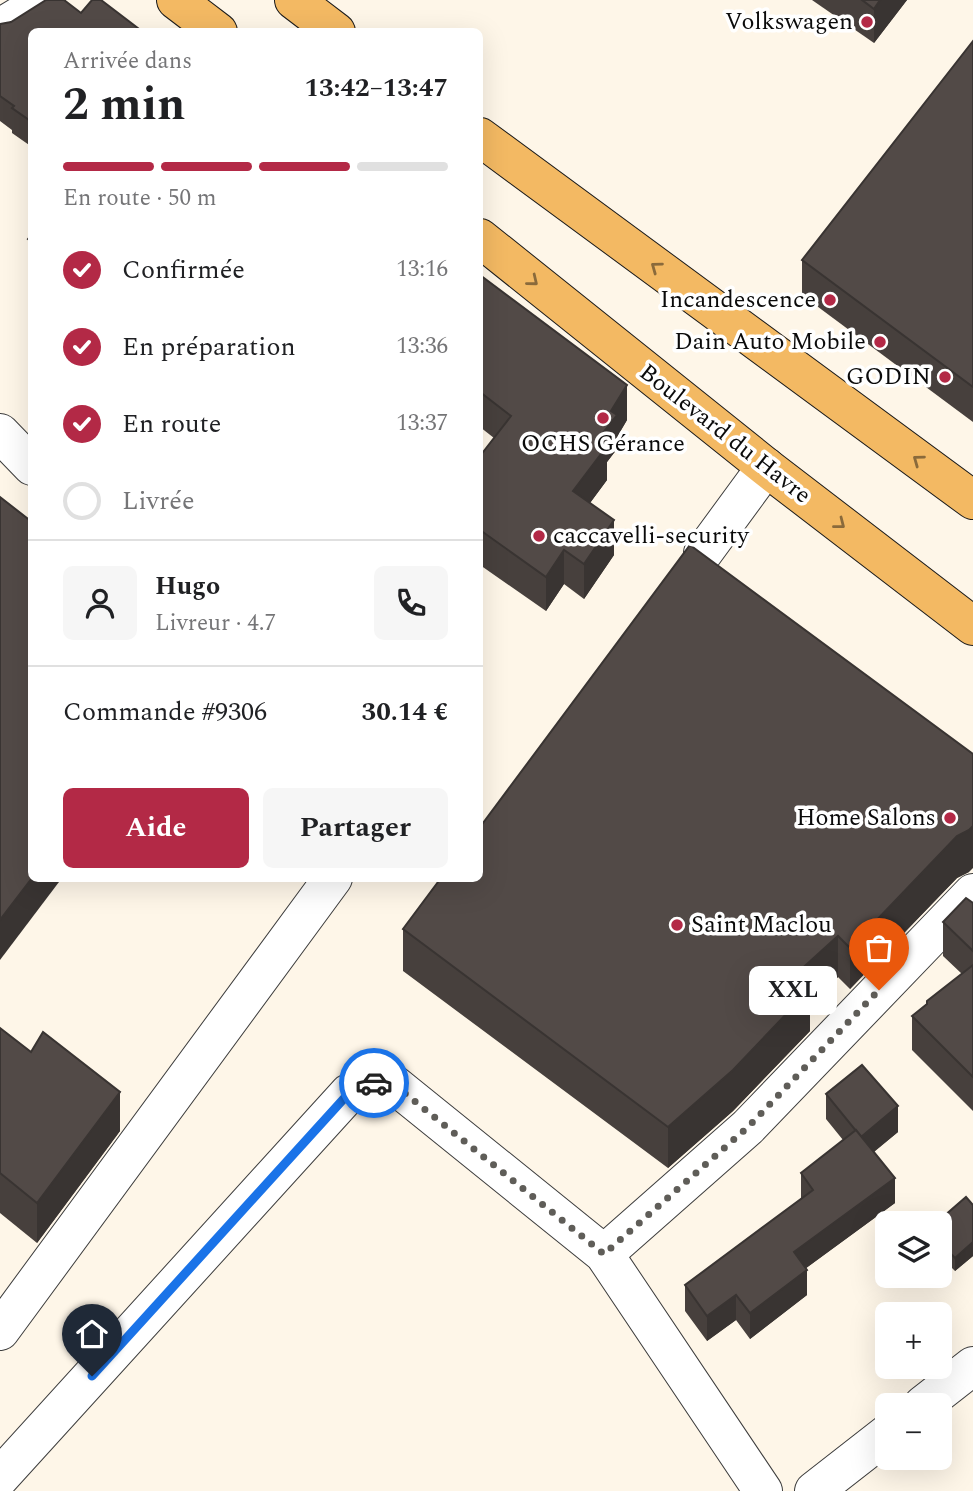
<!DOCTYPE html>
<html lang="fr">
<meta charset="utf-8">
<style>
:root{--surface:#fff;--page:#f6f6f6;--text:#202124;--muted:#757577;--line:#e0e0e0;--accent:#b32946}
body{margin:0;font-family:Spectral,serif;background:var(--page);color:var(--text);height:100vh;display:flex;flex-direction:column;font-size:26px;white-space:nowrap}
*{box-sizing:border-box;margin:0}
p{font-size:23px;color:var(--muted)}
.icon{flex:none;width:38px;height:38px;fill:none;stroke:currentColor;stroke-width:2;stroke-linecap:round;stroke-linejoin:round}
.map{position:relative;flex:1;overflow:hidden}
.drawer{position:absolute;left:28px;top:28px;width:455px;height:854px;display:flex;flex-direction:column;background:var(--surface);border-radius:10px;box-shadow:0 7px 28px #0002}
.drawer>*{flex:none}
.fabs{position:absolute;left:875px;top:1211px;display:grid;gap:14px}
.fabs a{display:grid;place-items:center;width:77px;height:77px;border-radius:10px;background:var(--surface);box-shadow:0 7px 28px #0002;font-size:35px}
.pin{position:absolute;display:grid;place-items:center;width:60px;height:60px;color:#fff;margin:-72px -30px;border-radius:50% 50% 50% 0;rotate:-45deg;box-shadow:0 0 7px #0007}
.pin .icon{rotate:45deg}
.courier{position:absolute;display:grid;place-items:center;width:70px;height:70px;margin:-35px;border:5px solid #1a73e8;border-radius:50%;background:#fff;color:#222;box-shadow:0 2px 9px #0007}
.bubble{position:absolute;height:49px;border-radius:10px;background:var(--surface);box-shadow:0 7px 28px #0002;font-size:23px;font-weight:700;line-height:49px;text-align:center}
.headline em{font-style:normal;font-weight:700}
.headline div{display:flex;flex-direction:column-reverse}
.headline{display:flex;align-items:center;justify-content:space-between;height:119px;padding:0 35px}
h1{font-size:46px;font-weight:700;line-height:52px}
.bar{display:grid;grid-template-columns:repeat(4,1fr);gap:10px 7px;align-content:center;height:84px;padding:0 35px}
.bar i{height:9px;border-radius:5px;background:var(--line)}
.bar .selected{background:var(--accent)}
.bar p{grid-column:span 4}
.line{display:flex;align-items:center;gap:18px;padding:0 35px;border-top:2px solid var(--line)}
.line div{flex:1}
.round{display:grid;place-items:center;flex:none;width:74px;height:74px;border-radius:10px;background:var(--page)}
ol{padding:0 35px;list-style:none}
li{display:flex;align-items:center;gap:21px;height:77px}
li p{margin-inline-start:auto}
li .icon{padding:7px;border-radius:50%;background:var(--accent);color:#fff;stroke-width:4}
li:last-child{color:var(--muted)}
li i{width:38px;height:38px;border:4px solid var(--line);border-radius:50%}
.button{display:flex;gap:14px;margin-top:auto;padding:14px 35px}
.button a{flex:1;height:80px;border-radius:10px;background:var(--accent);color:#fff;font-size:28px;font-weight:700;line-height:80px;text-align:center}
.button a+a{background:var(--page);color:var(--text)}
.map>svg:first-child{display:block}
</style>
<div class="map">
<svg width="973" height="1491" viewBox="0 0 973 1491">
<rect width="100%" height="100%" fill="#fef6e8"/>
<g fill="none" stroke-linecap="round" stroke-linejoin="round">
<defs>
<g id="minor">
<path d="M0 28 46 0"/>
<path d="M0 433 32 466"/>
<path d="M703 553 766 467"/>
<path d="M604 1254 748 1127 973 893"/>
<path d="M0 1331 333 878"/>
<path d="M923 1405 973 1366"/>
<path d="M0 1477 349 1093 386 1078 604 1254 763 1491"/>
<path d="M814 1491 887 1434"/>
</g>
<g id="major">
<path d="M176 0 218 32"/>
<path d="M294 0 336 32"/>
<path d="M480 137 973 500"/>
<path d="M480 238 766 467 973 626"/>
</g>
</defs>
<!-- minor casing -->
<use href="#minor" stroke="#3d3d3d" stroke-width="40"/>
<!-- major casing -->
<use href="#major" stroke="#1b1b1b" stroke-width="40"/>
<!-- minor -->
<use href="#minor" stroke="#fff" stroke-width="38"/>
<!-- major -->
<use href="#major" stroke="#f3b963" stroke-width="38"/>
</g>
<!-- wall -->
<g fill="#47403d">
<path d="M812 0H907L874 43Z"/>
<path d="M81 13 143 32H32V147L12 133V130L0 121V24Z"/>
<path d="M973 41V422L802 295V260Z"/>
<path d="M32 234V268L28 265V239Z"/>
<path d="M480 275 627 420 617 437V449L607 462V480L590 503 614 555 584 599 564 584 546 611 480 565V456L494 438 480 427Z"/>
<path d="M969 872 957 878 850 989 838 977 810 1003V1031L733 1111 668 1168 403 971V929Z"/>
<path d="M973 903V1111L912 1050V1016L962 974 943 956V922Z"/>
<path d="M0 1028 120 1131 37 1243 0 1213Z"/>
<path d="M826 1094 898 1132 874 1152 895 1203 806 1268 807 1295 750 1339 736 1320 707 1341 685 1311V1285L801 1199V1173L843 1140 826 1119Z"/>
<path d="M973 1205V1256L955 1271 940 1256V1223Z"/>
</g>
<!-- shaded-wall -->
<g fill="#393432">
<path d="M880 0H907L874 43V9Z"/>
<path d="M627 385V420L617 437V449L607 462V480L573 526V491L611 411Z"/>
<path d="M614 520V555L584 599V564Z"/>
<path d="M564 550V584L546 611V577Z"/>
<path d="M973 826V868L969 872 957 878 850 989V948L957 836Z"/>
<path d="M32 878H62L0 960V920Z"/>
<path d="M838 936V977L810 1003V1031L733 1111 668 1168V1127L797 973Z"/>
<path d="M120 1092V1131L37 1243V1203Z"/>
<path d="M898 1106V1132L861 1162V1137Z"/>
<path d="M895 1178V1203L794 1277V1252Z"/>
<path d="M973 1242V1256L955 1271V1258Z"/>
<path d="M807 1270V1295L750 1339V1313Z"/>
<path d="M736 1295V1320L707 1341V1316Z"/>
</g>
<!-- building -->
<g fill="#524a47" stroke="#393432" stroke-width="2">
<path d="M46 0H64L81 13 92 0H101L143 32H32V122L12 108 14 106 0 96V24L11 22Z"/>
<path d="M862 0H880L874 9Z"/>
<path d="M973 41V387L802 260Z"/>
<path d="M32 234V242L28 239Z"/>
<path d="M480 275 627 385 611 411 617 415 598 439 607 446 573 491 614 520 584 564 564 550 546 577 480 530V456L511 416 480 392Z"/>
<path d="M0 497 32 522V878L0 920Z"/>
<path d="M690 545 973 754V826L969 830 957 836 850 948 838 936 797 973 810 989 733 1070 668 1127 403 929 441 878H480V827Z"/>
<path d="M966 898 973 903V951L943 922Z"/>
<path d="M973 965V1077L912 1016 927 1004V1001Z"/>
<path d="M0 1028 31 1052 43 1032 120 1092 37 1203 0 1173Z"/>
<path d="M862 1065 898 1106 861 1137 826 1094Z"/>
<path d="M856 1130 895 1178 794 1252 807 1270 750 1313 736 1295 707 1316 685 1285 813 1190 801 1173Z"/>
<path d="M966 1197 973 1205V1242L955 1258 940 1243V1223H936Z"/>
</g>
<!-- one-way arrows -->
<defs><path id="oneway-chevron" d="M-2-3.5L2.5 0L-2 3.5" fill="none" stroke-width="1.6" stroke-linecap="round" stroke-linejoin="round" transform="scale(1.75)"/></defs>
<g stroke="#8a6a3b">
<use href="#oneway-chevron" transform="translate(656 267) rotate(-144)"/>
<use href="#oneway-chevron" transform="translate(533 281) rotate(39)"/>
<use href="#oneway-chevron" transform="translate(918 460) rotate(-144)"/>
<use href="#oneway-chevron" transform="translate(840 524) rotate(38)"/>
</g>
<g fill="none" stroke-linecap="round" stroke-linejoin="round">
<!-- done -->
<path stroke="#5f5d58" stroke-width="7" stroke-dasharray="0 12.6" d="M374 1083 386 1078 604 1254 748 1127 879 990"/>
<!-- route -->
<path stroke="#1a73e8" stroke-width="9" d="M92 1376 349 1093 374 1083"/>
</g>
<!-- markers -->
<g fill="#b32946" stroke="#fff" stroke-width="2.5">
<circle cx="867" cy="22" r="7"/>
<circle cx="830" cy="300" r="7"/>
<circle cx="880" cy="342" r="7"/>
<circle cx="945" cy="377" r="7"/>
<circle cx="603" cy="418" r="7"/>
<circle cx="539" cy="536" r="7"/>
<circle cx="950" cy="818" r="7"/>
<circle cx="677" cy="925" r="7"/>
</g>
<g text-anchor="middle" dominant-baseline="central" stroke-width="7" stroke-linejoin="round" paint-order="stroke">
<!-- poi labels -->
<g font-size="24" fill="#0a0a0a" stroke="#fff" text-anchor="end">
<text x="853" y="22">Volkswagen</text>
<text x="816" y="300">Incandescence</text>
<text x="866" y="342">Dain Auto Mobile</text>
<text x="931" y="377">GODIN</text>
<text x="603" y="444" text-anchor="middle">OCHS Gérance</text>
<text x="553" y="536" text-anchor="start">caccavelli-security</text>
<text x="936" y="818">Home Salons</text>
<text x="691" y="925" text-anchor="start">Saint Maclou</text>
</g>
<!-- street labels -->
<g font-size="24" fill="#0a0a0a" stroke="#fff">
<text transform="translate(725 434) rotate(38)">Boulevard du Havre</text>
</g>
</g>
</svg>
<div class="fabs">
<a><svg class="icon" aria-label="layers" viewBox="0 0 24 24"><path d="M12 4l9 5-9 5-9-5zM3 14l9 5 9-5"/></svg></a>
<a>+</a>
<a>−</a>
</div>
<div class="pin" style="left:879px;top:990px;background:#ea580c"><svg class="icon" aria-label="bag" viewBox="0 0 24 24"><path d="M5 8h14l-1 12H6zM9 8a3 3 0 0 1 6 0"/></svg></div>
<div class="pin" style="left:92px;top:1376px;background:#1f2937"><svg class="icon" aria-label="home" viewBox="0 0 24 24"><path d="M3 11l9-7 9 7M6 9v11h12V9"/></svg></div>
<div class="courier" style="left:374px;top:1083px"><svg class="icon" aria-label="car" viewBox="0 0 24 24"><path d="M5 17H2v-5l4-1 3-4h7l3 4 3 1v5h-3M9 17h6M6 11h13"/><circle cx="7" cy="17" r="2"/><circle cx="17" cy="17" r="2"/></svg></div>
<div class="bubble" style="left:749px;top:966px;width:88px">XXL</div>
<section class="drawer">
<div class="headline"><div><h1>2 min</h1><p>Arrivée dans</p></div><em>13:42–13:47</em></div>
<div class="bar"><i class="selected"></i><i class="selected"></i><i class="selected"></i><i></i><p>En route · 50 m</p></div>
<ol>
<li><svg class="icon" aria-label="check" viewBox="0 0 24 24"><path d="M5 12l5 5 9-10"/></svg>Confirmée<p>13:16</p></li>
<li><svg class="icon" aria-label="check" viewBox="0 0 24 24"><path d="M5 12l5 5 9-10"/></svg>En préparation<p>13:36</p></li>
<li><svg class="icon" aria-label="check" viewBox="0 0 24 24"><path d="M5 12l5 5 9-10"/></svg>En route<p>13:37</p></li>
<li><i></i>Livrée</li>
</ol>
<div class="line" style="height:126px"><a class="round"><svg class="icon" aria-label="person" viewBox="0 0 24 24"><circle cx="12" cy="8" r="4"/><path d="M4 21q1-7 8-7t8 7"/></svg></a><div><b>Hugo</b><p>Livreur · 4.7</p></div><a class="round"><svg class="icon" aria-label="phone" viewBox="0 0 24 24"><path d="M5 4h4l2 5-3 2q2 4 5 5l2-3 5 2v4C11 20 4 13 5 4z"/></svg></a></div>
<div class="line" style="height:91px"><div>Commande #9306</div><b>30.14 €</b></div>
<div class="button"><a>Aide</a><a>Partager</a></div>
</section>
</div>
